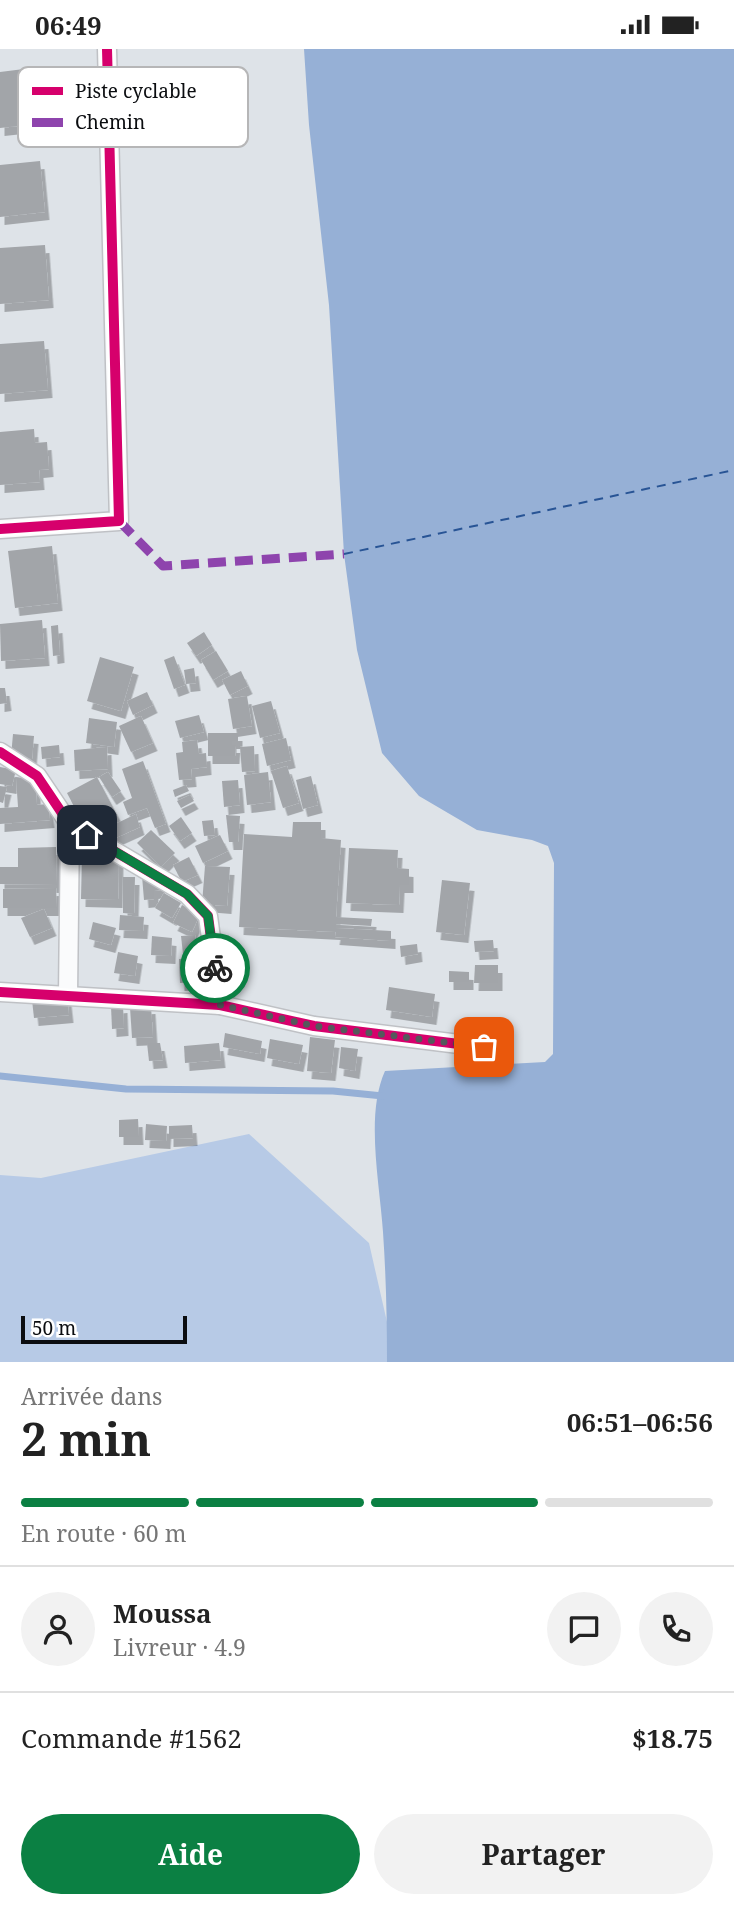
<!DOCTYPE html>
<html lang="fr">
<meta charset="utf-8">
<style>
:root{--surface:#fff;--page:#f2f2f2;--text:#222;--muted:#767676;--line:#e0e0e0;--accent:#0b8043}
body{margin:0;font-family:"Noto Serif",serif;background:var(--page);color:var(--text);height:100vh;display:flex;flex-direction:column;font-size:26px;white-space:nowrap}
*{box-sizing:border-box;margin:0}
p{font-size:23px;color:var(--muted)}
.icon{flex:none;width:38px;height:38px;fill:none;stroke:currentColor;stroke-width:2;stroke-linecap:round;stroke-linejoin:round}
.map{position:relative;height:1313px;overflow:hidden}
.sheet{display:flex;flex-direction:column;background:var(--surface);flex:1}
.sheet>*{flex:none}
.scale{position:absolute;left:21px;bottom:18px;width:166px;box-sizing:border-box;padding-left:7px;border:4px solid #0b0d10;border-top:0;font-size:19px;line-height:24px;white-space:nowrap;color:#0b0d10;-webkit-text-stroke:5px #fff;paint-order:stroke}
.pin{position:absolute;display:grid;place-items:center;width:60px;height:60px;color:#fff;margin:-30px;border-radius:14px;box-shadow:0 4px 10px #0006}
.courier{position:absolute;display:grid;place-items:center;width:70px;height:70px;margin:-35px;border:5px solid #0b8043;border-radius:50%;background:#fff;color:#222;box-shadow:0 2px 9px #0007}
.overview em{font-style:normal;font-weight:700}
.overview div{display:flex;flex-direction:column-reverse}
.overview{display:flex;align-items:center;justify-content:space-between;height:119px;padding:0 21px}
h1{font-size:46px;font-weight:700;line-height:52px}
.bar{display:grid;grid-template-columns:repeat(4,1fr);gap:10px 7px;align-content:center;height:84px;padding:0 21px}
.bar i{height:9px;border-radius:5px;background:var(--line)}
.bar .on{background:var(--accent)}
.bar p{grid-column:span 4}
.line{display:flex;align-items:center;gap:18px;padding:0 21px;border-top:2px solid var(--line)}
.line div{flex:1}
.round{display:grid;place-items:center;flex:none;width:74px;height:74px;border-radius:37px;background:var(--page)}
.action{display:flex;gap:14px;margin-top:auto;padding:14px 21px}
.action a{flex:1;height:80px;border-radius:42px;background:var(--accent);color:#fff;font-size:28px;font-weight:700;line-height:80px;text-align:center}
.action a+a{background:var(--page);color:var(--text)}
.status{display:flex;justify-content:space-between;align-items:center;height:49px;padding:0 35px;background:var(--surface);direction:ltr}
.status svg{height:19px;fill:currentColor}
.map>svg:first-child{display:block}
</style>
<div class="status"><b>06:49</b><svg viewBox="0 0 49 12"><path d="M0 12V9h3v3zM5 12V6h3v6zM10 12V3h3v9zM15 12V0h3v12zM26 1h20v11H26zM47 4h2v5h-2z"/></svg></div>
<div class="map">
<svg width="734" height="1313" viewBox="0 0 734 1313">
<defs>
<filter id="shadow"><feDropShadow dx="4.5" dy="8" stdDeviation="0" flood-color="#0004"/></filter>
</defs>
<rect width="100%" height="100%" fill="#dee3e8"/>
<!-- green -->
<path fill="#b7cae6" d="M249 1085 369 1194 387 1273V1313H0V1126L41 1129Z"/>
<!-- water -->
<path fill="#96b0d6" d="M304 0H734V1313H387C387 1270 386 1226 383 1183 380 1135 365 1066 385 1022L545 1013 553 1005 554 814 548 797 532 791 477 781 419 747 382 704 357 601 344 505 329 256 309 76Z"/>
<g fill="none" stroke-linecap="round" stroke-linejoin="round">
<!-- stream -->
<path stroke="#96b0d6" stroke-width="7" d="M0 1027 126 1040 333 1042 383 1047"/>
<!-- ferry -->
<path stroke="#285495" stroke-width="2" stroke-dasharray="9 7" stroke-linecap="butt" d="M344 505 734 421"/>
</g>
<!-- building -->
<g fill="#a2a5a9" filter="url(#shadow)">
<path d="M40 18 46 74 0 79V23Z"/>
<path d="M40 112 45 163 0 168V116Z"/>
<path d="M45 196 49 251 0 255V199Z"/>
<path d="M44 292 48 341 0 345V295Z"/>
<path d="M34 380 35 394 47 393 49 420 39 421 40 433 0 436V383Z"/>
<path d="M52 497 58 554 15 559 8 502Z"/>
<path d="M42 571 45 609 1 612 0 575Z"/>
<path d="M58 576 60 606 53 607 51 577Z"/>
<path d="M204 583 212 596 196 607 187 594Z"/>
<path d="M216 602 228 622 213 631 201 611Z"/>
<path d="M174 607 185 636 174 640 164 611Z"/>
<path d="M100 608 134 618 121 662 87 652Z"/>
<path d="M194 619 196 634 186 635 184 621Z"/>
<path d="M241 622 248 637 230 646 222 631Z"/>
<path d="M0 639H5L7 654 0 655Z"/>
<path d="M147 643 153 656 133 666 127 652Z"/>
<path d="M247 647 252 677 233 680 228 650Z"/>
<path d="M271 652 280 684 260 689 252 657Z"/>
<path d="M199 666 204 683 180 689 175 672Z"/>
<path d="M141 667 153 694 131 703 119 677Z"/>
<path d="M89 669 117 673 114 698 86 694Z"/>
<path d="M208 684H238V692H232V696H236L235 707H208Z"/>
<path d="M13 685 34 687 32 710 11 708Z"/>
<path d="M286 689 291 711 267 717 262 695Z"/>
<path d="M197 691 199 705 206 704 207 718 191 720 192 730 179 731 176 704 183 703 182 693Z"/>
<path d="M59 696 60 708 42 710 41 698Z"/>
<path d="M254 697 255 722 242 723 240 698Z"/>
<path d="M107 698 108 720 75 722 74 701Z"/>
<path d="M143 712 166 775 155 779 147 759 128 766 123 753 132 749 122 720Z"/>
<path d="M287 717 299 754 283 759 271 722Z"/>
<path d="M0 718 16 721 12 737 0 735Z"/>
<path d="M108 723 121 742 112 748 99 728Z"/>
<path d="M268 723 271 753 247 756 244 726Z"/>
<path d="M311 727 318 756 303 760 296 731Z"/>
<path d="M16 728 35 731 37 756 48 755 50 771 0 775V759L18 758Z"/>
<path d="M97 728 117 766 87 782 67 744Z"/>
<path d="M238 731 240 756 224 758 222 732Z"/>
<path d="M186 736 189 742 175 748 173 741Z"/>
<path d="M0 737 7 738 3 754 0 753Z"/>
<path d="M190 746 194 752 181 759 177 752Z"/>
<path d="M136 765 140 778 109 792 103 781Z"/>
<path d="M226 766 240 767 238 793H229Z"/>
<path d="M181 768 192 784 180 792 169 777Z"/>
<path d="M213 771 215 786 204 787 202 772Z"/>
<path d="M293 773H321V789L341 791 336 868 372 870 371 877 336 875V879L391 882V892L335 888 336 883 239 878 244 785 292 788Z"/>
<path d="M151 781 175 804 161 818 137 794Z"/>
<path d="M220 786 228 802 203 814 195 797Z"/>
<path d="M56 798 57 836 0 835V818H18V799Z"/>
<path d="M349 799 398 801 397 819 409 820V836H400L399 856 346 854Z"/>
<path d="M82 807 119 808 118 851 81 850Z"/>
<path d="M189 808 198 826 182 833 173 816Z"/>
<path d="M205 817 230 818 227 857 202 855Z"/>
<path d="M142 827 160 831V841L154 842V850L144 851Z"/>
<path d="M123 828H135L134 865 123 864Z"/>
<path d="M442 831 470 834 464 886 436 883Z"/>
<path d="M56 839 57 859H3V840Z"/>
<path d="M164 844 181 854 172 869 155 859Z"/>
<path d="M182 856 200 865 192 883 173 874Z"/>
<path d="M44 860 52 879 30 888 21 869Z"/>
<path d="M120 866 144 868 143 882 119 881Z"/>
<path d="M93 873 116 879 111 896 89 890Z"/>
<path d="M195 886 196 904 183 905 181 887Z"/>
<path d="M152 887 172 889 171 907 151 906Z"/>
<path d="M493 891 494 902 475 903 474 892Z"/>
<path d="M417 895 418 905 401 908 400 897Z"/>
<path d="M118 903 138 907 135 927 114 924Z"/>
<path d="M200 908 201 933 180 934 179 910Z"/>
<path d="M475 916H498V934H474Z"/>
<path d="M449 922 469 923V933H449Z"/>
<path d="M389 938 435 945 432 968 386 961Z"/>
<path d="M67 948 69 966 34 969 32 951Z"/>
<path d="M123 956 124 979 112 980 111 957Z"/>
<path d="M151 957 153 988 132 989 130 958Z"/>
<path d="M225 984 262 992 260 1005 223 998Z"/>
<path d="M310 988 335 991 331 1024 307 1022Z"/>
<path d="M270 990 303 996 299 1015 267 1009Z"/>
<path d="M147 994H160L163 1011 149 1012Z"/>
<path d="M219 994 221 1011 185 1014 184 997Z"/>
<path d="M341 998 358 1000 355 1022 339 1019Z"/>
<path d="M138 1070 139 1088H119V1071Z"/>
<path d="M146 1075 167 1077 166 1092 145 1091Z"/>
<path d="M192 1076 193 1089 169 1090V1077Z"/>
</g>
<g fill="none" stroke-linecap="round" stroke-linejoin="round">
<defs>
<g id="minor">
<path d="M0 480 119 472 107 0"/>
<path d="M0 703 37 727 70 776 187 845 208 867 220 956"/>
<path d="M0 943 220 956 314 977 483 998"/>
<path d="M68 946 70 776"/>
</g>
</defs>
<!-- minor casing -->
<use href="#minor" stroke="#bfc1c5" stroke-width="21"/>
<!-- minor -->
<use href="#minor" stroke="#fafbfc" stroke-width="18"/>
<!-- quiet -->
<path stroke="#8e44ad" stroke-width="9" stroke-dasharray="18 9" stroke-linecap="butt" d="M119 472 163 517 344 505"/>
<defs>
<g id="cycleway">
<path d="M0 480 119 472 107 0"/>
<path d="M0 703 37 727 70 776 187 845 208 867 220 956"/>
<path d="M0 943 220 956 314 977 483 998"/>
</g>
</defs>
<!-- cycleway casing -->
<use href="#cycleway" stroke="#fff" stroke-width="15"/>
<!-- cycleway -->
<use href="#cycleway" stroke="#d6006c" stroke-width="10"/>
</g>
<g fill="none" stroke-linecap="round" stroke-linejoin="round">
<!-- done -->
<path stroke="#55585c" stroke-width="7" stroke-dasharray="0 12.6" d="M215 919 220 956 314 977 484 998"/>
<!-- route -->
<path stroke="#0b8043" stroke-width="9" d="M87 786 187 845 208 867 215 919"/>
</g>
<!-- legend -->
<rect x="18" y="18" width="230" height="80" rx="10" fill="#fff" stroke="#b6b6b7" stroke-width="2"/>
<rect x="32" y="38" width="31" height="8" fill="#d6006c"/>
<rect x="32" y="69" width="31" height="9" fill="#8e44ad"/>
<g font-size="19" fill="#0b0d10">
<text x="75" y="49">Piste cyclable</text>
<text x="75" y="80">Chemin</text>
</g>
</svg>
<div class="scale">50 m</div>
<div class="pin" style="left:484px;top:998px;background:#ea580c"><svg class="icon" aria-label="bag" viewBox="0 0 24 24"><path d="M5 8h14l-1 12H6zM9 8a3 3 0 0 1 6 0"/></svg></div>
<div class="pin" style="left:87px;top:786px;background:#1f2937"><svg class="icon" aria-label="home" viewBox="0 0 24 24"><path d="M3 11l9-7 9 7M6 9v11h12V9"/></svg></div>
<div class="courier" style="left:215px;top:919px"><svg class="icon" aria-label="bike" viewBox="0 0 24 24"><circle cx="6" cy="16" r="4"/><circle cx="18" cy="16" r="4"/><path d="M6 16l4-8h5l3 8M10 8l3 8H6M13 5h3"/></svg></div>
</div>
<section class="sheet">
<div class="overview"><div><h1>2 min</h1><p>Arrivée dans</p></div><em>06:51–06:56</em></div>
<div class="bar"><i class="on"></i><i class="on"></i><i class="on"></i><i></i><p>En route · 60 m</p></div>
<div class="line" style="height:126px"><a class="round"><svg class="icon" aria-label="person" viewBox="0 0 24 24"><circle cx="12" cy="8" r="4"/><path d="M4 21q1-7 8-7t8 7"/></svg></a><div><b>Moussa</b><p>Livreur · 4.9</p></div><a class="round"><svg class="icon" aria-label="chat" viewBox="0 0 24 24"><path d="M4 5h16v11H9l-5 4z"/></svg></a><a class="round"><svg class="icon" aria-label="phone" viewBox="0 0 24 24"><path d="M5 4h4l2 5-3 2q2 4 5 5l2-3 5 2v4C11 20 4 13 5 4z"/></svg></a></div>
<div class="line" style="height:91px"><div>Commande #1562</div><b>$18.75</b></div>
<div class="action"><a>Aide</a><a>Partager</a></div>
</section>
